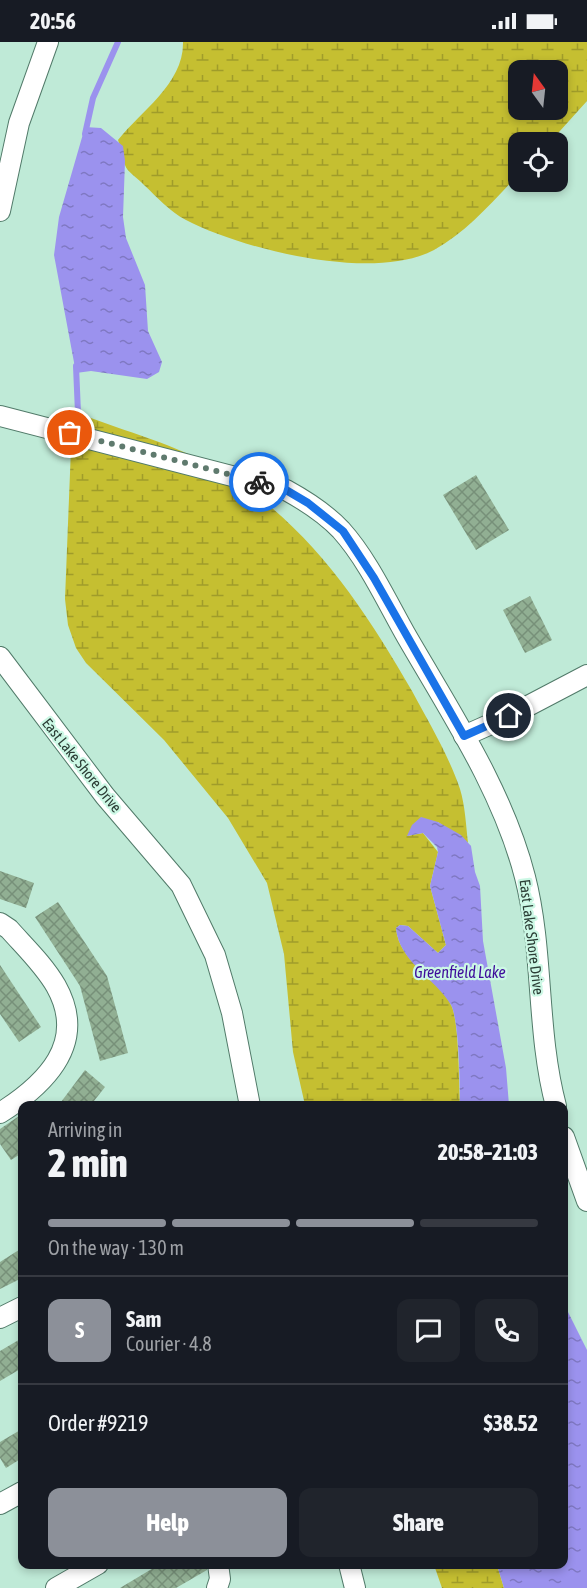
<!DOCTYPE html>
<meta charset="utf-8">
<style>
:root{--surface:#171b24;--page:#20242c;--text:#f1f3f6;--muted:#9ea1a6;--line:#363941;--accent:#8c9099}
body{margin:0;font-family:"Asap Condensed",sans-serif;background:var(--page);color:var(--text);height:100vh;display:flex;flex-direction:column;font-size:22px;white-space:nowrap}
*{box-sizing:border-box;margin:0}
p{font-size:20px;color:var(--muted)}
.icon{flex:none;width:33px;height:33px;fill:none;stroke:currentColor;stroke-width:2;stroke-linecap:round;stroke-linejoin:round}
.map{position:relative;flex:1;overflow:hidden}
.details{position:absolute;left:18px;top:1059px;width:550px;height:468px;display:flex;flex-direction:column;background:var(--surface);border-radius:12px;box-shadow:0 3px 9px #0003}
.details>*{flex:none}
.needle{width:39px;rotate:345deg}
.controls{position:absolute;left:508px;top:18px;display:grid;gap:12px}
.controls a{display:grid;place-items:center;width:60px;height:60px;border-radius:12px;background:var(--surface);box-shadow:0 3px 9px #0003;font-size:30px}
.pin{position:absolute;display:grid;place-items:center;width:51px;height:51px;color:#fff;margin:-26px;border:3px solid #fff;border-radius:50%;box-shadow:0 2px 6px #0007}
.courier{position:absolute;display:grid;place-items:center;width:60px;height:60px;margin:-30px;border:4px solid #1a73e8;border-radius:50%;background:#fff;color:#222;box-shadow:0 2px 8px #0007}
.head em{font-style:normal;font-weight:800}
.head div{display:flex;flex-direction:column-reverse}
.head{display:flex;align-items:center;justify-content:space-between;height:102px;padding:0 30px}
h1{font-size:39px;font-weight:800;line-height:45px}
.bar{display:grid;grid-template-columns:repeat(4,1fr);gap:9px 6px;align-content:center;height:72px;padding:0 30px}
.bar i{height:8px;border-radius:4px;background:var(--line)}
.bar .on{background:var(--accent)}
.bar p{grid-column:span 4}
.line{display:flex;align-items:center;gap:15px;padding:0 30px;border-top:2px solid var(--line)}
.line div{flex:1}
.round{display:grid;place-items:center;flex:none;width:63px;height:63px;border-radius:12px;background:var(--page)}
.cta{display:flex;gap:12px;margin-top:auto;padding:12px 30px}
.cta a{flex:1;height:69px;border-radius:12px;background:var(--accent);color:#fff;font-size:24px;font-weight:800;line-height:69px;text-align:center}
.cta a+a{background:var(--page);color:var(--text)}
.status{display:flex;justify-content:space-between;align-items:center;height:42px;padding:0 30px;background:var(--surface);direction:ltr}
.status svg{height:16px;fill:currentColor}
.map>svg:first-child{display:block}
</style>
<div class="status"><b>20:56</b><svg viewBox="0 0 49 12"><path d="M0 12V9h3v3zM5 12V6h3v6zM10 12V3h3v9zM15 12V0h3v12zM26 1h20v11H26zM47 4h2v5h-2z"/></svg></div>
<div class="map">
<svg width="587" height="1546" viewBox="0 0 587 1546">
<defs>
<pattern id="wetland-marsh" width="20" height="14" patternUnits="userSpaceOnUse" patternTransform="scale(1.5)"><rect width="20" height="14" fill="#c5bf31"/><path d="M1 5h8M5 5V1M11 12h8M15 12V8" fill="none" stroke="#a09c2a"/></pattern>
<pattern id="water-ripples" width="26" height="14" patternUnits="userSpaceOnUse" patternTransform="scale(1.5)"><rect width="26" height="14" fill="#9b92ee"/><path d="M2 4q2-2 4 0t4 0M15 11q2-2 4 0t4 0" fill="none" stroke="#7f78c2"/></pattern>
<pattern id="building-cross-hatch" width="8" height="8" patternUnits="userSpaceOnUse" patternTransform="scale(1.5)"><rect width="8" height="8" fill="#91af93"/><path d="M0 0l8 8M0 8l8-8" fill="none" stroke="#779079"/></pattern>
</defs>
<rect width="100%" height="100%" fill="#bfead7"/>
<!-- wetland -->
<g fill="url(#wetland-marsh)" fill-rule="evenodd">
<path d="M183 0H587V59L550 100H519V132C493 159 467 190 434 208 374 240 244 208 186 178 170 170 157 155 144 143 140 138 127 130 125 123 122 116 121 106 118 98 141 69 184 41 183 0ZM519 28H558V68H519Z"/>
<path d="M78 371C125 390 177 402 221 429 308 482 362 562 412 649 429 681 448 712 460 747 465 763 466 783 468 801L438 780 407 794 423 791 438 810 430 844 446 903 438 911 408 884 400 883 396 886C399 922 440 935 452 965 459 982 459 1042 460 1063H305L293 1010 284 912 267 841 228 776 164 698 86 621 76 606 68 583 65 557 71 406Z"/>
<path d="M434 1523H497L504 1546H442Z"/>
</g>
<!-- water -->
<g fill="url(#water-ripples)">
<path d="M85 85 101 86 123 104 125 119 123 175 126 196 145 243 148 289 162 320 159 330 147 337 91 329 76 331 54 213 59 175Z"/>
<path d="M421 775 438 780 461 793 471 804 475 830 480 844 483 899 506 1026 509 1063H460C460 1044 459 977 451 963 435 936 399 920 396 886L400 883 408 884 438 911 446 903 430 844 438 810 437 805 423 791 407 794 412 783Z"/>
<path d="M564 1262 587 1308V1546H504L497 1523 564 1522Z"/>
</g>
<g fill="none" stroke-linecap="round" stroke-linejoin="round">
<!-- stream -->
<g stroke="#9b92ee" stroke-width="6">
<path d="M85 92 93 56 118 0"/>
<path d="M76 324 78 371"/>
</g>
</g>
<!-- building -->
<g fill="url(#building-cross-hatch)">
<path d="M476 433 509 488 476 508 443 453Z"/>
<path d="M530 554 552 598 525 611 503 568Z"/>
<path d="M0 829 34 841 26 866 0 857Z"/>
<path d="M58 860 107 934 128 1011 100 1019 80 944 35 875Z"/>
<path d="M0 923 41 985 19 1000 0 972Z"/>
<path d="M85 1028 105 1045 90 1064H58Z"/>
<path d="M22 1072V1111L11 1118 0 1102V1087Z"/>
<path d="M22 1206V1236L0 1247V1220Z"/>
<path d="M22 1296V1326L0 1339V1309Z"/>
<path d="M22 1387V1416L6 1426 0 1416V1400Z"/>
<path d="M160 1522H206L207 1528 176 1546H120Z"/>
</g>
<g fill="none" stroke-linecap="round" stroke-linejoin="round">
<defs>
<g id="minor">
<path d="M0 169 19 81 48 0"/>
<path d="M0 374 286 448C306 459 325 471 341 488 368 518 387 560 407 595 451 671 503 749 525 835 544 909 536 989 556 1064"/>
<path d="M0 615 105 754 181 843 215 913 232 971 250 1064"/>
<path d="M464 694 509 674 587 633"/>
<path d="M0 881 9 887C25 905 44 923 56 944 88 1001 46 1042 0 1071"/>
<path d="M564 1095 587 1159"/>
<path d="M0 1276 22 1265"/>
<path d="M0 1462 22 1450"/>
<path d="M349 1522 355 1546"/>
<path d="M56 1546 98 1522"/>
<path d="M217 1546 220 1537 218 1522"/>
</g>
</defs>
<!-- minor casing -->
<use href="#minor" stroke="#517a69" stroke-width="22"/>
<!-- minor -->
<use href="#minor" stroke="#fff" stroke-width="20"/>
</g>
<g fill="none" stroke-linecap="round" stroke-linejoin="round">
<!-- done -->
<path stroke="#5f7a6e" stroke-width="6" stroke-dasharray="0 10.8" d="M70 391 259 440"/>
<!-- route -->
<path stroke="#1a73e8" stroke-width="8" d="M259 440 286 448 308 461 343 489 374 536 464 694 509 674"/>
</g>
<g text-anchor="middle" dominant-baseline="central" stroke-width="4.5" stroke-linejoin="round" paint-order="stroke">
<!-- street labels -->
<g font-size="15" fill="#2b3d35" stroke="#ccf8e5">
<text transform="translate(82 723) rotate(51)">East Lake Shore Drive</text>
<text transform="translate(532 895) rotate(83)">East Lake Shore Drive</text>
</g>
<!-- water labels -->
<g font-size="16" font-style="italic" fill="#3f0d9b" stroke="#ccf8e5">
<text x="460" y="930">Greenfield Lake</text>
</g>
</g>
</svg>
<div class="controls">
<a><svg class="needle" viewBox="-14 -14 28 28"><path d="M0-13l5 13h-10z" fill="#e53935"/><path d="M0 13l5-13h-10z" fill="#9ea1a6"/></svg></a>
<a><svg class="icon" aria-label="locate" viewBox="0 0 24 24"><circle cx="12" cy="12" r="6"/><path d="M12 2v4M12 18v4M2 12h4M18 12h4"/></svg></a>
</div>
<div class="pin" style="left:70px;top:391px;background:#ea580c"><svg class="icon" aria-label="bag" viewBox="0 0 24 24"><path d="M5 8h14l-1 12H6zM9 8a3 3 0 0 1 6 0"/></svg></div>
<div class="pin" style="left:509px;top:674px;background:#1f2937"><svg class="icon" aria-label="home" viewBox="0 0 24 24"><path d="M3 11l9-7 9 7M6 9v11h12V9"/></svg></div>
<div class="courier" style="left:259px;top:440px"><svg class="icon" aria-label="bike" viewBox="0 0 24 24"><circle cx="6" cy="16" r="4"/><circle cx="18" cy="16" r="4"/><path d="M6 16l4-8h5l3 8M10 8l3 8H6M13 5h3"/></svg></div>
<section class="details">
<div class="head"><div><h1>2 min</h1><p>Arriving in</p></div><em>20:58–21:03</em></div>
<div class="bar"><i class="on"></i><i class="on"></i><i class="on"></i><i></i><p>On the way · 130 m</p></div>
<div class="line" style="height:108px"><b class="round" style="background:var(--accent);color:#fff">S</b><div><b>Sam</b><p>Courier · 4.8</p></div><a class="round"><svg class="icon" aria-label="chat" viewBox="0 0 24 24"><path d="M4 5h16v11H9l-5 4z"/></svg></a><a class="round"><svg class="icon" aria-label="phone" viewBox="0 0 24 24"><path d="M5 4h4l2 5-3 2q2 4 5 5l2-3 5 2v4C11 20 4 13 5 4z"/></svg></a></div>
<div class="line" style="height:78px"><div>Order #9219</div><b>$38.52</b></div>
<div class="cta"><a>Help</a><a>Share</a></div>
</section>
</div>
